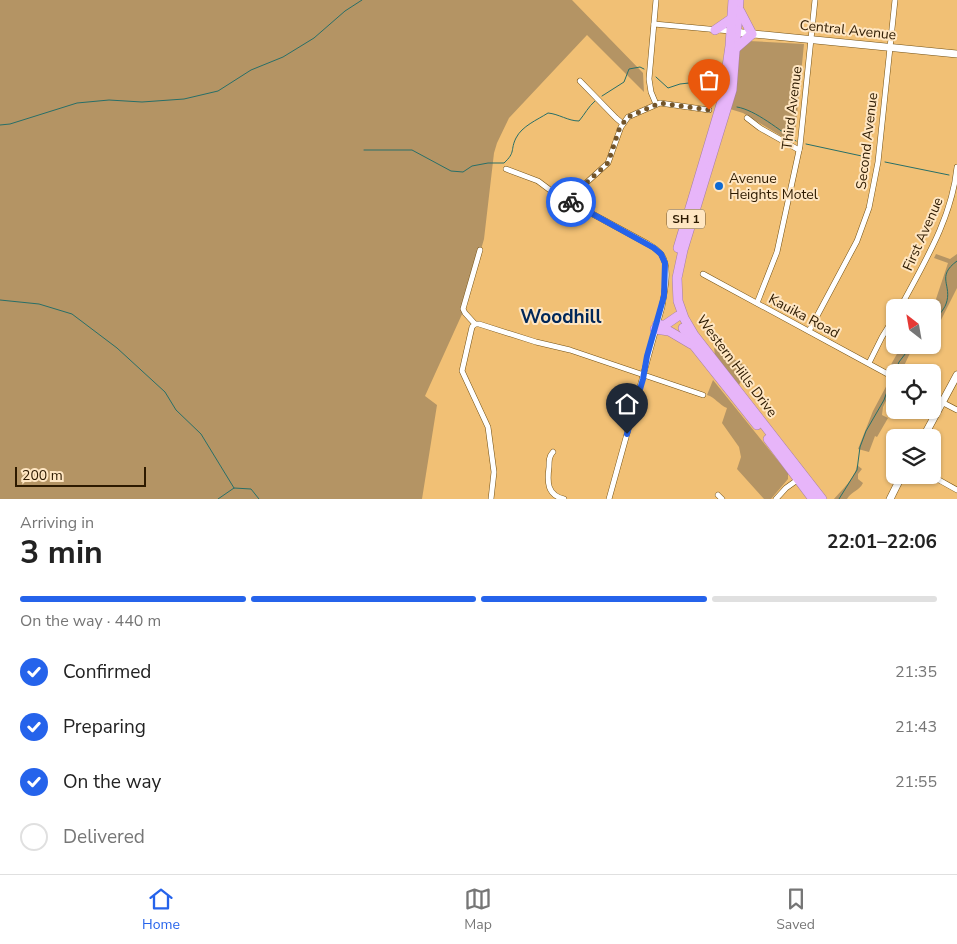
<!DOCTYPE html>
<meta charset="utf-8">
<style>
:root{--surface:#fff;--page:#f2f2f2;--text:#222;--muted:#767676;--line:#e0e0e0;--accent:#2563eb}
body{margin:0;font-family:"Nunito Sans",sans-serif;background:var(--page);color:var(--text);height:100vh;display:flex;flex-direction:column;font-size:19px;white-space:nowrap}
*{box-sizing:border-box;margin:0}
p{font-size:16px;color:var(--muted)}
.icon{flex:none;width:28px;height:28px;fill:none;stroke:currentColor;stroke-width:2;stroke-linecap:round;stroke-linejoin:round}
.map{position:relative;height:499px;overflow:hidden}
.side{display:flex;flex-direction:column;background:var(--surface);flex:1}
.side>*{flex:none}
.needle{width:32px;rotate:329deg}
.buttons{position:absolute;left:886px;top:299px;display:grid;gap:10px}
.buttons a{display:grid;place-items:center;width:55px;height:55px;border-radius:8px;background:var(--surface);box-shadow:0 1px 4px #0004;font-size:25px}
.scale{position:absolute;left:15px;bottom:12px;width:131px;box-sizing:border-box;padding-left:5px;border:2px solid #2d1a00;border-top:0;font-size:14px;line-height:18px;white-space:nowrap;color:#2d1a00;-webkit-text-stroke:4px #ffe6c2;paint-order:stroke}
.pin{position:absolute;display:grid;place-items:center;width:42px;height:42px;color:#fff;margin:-51px -21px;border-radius:50% 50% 50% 0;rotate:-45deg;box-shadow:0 0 5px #0007}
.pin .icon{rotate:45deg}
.courier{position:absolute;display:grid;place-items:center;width:50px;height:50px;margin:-25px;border:4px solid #2563eb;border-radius:50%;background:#fff;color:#222;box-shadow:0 1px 6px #0007}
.overview em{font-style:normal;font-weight:700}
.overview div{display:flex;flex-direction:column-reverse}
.overview{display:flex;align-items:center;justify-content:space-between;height:85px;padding:0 20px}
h1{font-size:32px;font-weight:700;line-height:38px}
.bar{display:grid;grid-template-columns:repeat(4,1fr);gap:8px 5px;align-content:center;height:60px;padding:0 20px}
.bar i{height:6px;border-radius:4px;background:var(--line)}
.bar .active{background:var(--accent)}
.bar p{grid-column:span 4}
ol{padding:0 20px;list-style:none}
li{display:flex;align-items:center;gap:15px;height:55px}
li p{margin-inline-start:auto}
li .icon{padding:5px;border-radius:50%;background:var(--accent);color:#fff;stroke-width:4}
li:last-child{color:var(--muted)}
li i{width:28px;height:28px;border:2px solid var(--line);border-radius:50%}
.dock{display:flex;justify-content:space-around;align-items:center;height:70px;border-top:1px solid var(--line);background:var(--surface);font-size:14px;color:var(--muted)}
.dock a{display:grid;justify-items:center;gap:2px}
.dock .active{color:var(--accent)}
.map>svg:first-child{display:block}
</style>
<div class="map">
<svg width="957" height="499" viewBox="0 0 957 499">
<rect width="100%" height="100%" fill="#f1c075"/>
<!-- green -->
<g fill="#b49464">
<path d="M0 0H572L643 73 644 92 587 35 509 118 497 143 494 153 484 239 463 312 425 396 437 405 422 499H0Z"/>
<path d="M749 41 804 44 795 134 791 142 743 113 730 109 739 52 740 48Z"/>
<path d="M936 254 950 259 957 254V288L933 336V308L948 263 934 258Z"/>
<path d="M902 345H923L916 351 912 349 901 372 889 368Z"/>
<path d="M714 348 748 367 739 385 715 355Z"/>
<path d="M713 380 788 473V479L771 499H764L737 469 741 457 739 447 722 423 727 408C719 405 715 397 707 395Z"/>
<path d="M889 381 894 384 883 407 882 415 888 418 877 437 875 436 869 452 858 449 873 411Z"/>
<path d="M857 465 862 469 858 474V479L863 483C859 491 852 491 847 499H834C842 490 856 477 857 465Z"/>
</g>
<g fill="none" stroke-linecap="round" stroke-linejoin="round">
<!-- stream -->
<g stroke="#286f68" stroke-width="1">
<path d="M656 77 668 88 680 84 689 83 699 88 718 103"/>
<path d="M602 96 624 82 629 69 640 67 644 69"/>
<path d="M737 107C756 110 780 131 796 141"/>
<path d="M0 125 10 124 77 103 109 100 142 102 184 99 218 91 251 70 283 57 314 38 345 11 362 0"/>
<path d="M806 144 871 158"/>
<path d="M364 150H412L451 171 463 172 472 166 488 163H504C516 152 510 150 516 138 522 126 537 120 548 113 559 114 568 121 579 121 585 114 588 107 595 101"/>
<path d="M885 162 949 175"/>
<path d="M0 300 39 304 72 314 117 348 165 392 176 410 201 434 234 488"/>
<path d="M932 324C936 318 944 310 946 304 953 285 935 277 957 261"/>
<path d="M894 374 899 362 912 345"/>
<path d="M218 499 234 488 251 489 259 499"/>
<path d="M839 499 857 470 860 447 866 431 884 400 892 378"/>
</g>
<defs>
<g id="street">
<path d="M654 24 730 31"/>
<path d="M580 81 616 118 622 123"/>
<path d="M656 104 651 92 649 79 656 0"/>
<path d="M747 118 760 128 799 150"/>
<path d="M506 169 538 181 558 196 571 200 576 205 648 244C653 247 658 250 661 254 671 268 664 292 662 307L609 499"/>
<path d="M571 200 574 194 608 163 621 127 628 117 660 103 709 110"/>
<path d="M480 250 463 309 465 313 475 324H479L536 342 570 350 703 395"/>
<path d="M703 274 895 378"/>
<path d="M757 303 777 252 800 146 815 0"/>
<path d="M900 308C924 263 952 218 957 167"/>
<path d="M475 324 472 327 462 371 488 427 494 472 491 499"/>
<path d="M809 331 857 241 869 208 878 162 895 0"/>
<path d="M869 363 882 337 895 316"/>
<path d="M932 397 957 410"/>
<path d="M553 452C549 456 549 461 549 467 547 482 547 495 564 499"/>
<path d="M930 475 957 490"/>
<path d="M718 495 722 499"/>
<path d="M776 499 786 488 800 478"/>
</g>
<g id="secondary">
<path d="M733 32 957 54"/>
<path d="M923 438 957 375"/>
<path d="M890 499 902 475"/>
</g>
<g id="highway">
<path d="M739 0 732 90 683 250 677 278 678 301 684 318 694 335 822 499"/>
<path d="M715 30 731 19"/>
<path d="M736 48 752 34 740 11"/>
<path d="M678 248 722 101 730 46 733 0"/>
<path d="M657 325H665L678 316"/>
<path d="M683 328 695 347 757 425"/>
<path d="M655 329 669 331 691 344"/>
<path d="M768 439 813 499"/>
</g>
</defs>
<!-- street casing -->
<use href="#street" stroke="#735013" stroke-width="6"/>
<!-- secondary casing -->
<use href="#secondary" stroke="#735013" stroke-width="8"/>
<!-- highway casing -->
<use href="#highway" stroke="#a67fa2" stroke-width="10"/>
<!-- street -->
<use href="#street" stroke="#fff" stroke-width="5"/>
<!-- secondary -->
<use href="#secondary" stroke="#fff" stroke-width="7"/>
<!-- highway -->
<use href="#highway" stroke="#e7b5f9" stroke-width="9"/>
</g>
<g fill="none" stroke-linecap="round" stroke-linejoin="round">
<!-- done -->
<path stroke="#725429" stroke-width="5" stroke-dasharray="0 9" d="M571 202 572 196 608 163 620 127 628 117 660 103 709 110"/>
<!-- route -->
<path stroke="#2563eb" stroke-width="6" d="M571 202 654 248 661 254 665 263 664 296 647 356 643 379 627 434"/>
</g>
<!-- markers -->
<circle fill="#0e6ad3" stroke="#ffe6c2" stroke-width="2" cx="719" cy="186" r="5"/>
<g text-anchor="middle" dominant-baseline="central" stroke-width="4" stroke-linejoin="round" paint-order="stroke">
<!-- shield labels -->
<rect fill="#ffe6c2" stroke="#6c573a" stroke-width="1" x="667" y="209.5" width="38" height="19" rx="4"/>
<g font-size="12" font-weight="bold" fill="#2d1a00">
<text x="686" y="219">SH 1</text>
</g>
<!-- street labels -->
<g font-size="14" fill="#2d1a00" stroke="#ffe6c2">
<text transform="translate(848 30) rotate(6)">Central Avenue</text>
<text transform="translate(792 108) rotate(-83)">Third Avenue</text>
<text transform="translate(867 141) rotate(-83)">Second Avenue</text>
<text transform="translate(923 234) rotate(-66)">First Avenue</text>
<text transform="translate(804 316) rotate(28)">Kauika Road</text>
<text transform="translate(737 366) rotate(53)">Western Hills Drive</text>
</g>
<!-- poi labels -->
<g font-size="14" fill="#2d1a00" stroke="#ffe6c2" text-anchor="start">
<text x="729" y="178">Avenue<tspan x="729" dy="16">Heights Motel</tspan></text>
</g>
<!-- district labels -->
<g font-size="19" font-weight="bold" fill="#002759" stroke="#ffe6c2">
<text x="561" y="317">Woodhill</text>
</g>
</g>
</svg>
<div class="buttons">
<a><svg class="needle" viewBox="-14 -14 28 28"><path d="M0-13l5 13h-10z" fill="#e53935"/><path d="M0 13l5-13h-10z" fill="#767676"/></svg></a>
<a><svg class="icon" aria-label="locate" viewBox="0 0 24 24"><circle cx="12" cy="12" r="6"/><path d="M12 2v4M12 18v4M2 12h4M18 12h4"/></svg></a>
<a><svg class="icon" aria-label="layers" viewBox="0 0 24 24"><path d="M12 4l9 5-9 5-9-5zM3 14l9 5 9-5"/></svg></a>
</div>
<div class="scale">200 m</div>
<div class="pin" style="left:709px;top:110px;background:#ea580c"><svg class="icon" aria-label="bag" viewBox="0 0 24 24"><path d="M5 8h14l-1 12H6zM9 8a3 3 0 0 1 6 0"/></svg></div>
<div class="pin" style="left:627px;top:434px;background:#1f2937"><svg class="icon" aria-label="home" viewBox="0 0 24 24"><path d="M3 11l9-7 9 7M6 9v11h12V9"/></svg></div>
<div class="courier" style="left:571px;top:202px"><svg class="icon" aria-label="bike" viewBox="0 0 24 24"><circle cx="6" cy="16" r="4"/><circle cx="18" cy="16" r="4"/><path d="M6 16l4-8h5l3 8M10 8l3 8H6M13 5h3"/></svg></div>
</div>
<section class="side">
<div class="overview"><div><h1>3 min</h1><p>Arriving in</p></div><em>22:01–22:06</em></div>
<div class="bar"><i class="active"></i><i class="active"></i><i class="active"></i><i></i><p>On the way · 440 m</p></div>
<ol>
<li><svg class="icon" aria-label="check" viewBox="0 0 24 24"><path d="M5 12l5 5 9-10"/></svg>Confirmed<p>21:35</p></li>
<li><svg class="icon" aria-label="check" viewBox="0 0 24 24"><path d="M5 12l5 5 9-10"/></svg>Preparing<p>21:43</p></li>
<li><svg class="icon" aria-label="check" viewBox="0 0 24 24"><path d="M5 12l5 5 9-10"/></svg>On the way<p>21:55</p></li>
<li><i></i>Delivered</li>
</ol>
</section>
<nav class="dock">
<a class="active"><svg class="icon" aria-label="home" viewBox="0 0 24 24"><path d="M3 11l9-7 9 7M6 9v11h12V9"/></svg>Home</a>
<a><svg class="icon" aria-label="map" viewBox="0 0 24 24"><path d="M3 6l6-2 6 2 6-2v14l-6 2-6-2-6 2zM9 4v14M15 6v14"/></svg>Map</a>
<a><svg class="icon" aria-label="saved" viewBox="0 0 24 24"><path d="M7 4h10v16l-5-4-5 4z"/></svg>Saved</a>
</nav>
